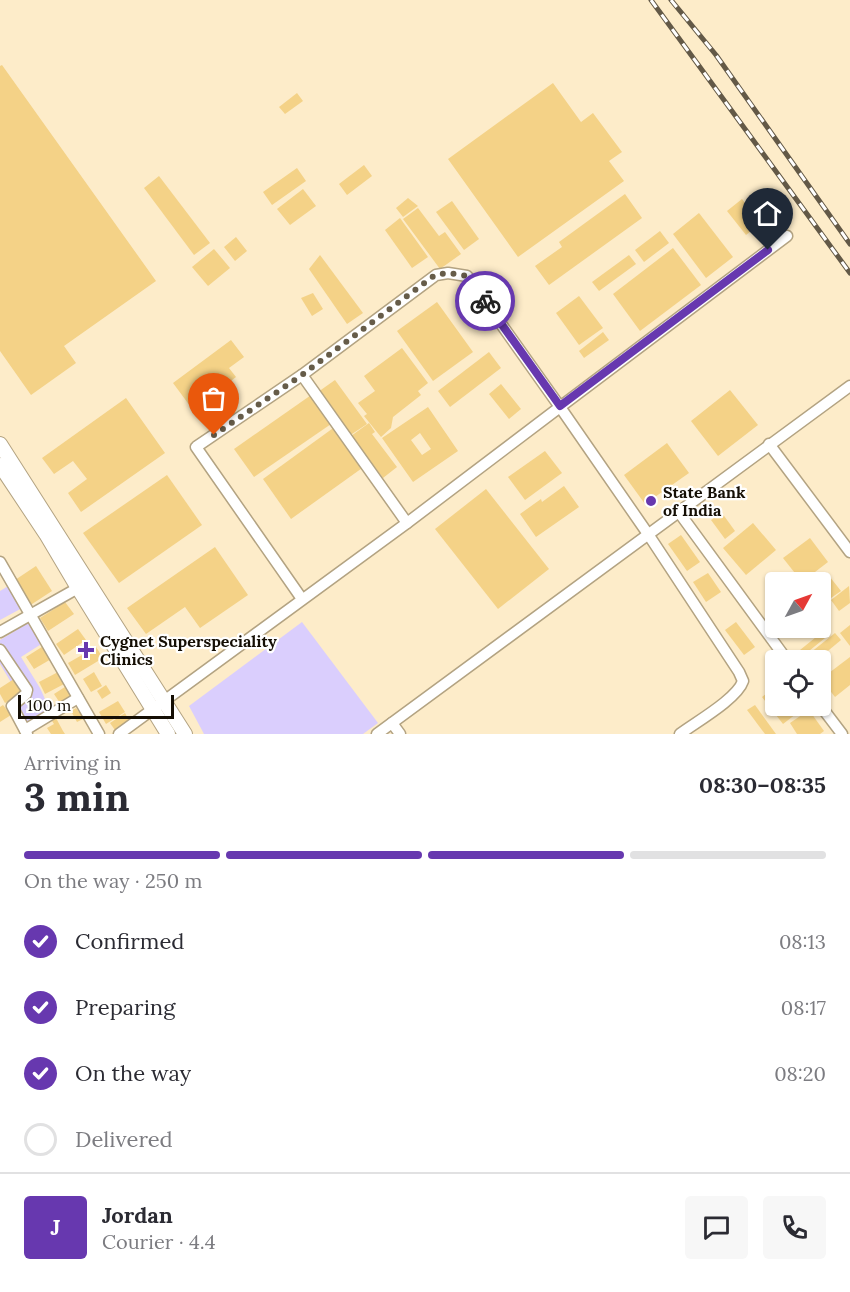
<!DOCTYPE html>
<meta charset="utf-8">
<style>
:root{--surface:#fff;--page:#f7f7f7;--text:#2b2b33;--muted:#7c7c81;--line:#e1e1e2;--accent:#6738af}
body{margin:0;font-family:Lora,serif;background:var(--page);color:var(--text);height:100vh;display:flex;flex-direction:column;font-size:22px;white-space:nowrap}
*{box-sizing:border-box;margin:0}
p{font-size:20px;color:var(--muted)}
.icon{flex:none;width:33px;height:33px;fill:none;stroke:currentColor;stroke-width:2;stroke-linecap:round;stroke-linejoin:round}
.map{position:relative;height:734px;overflow:hidden}
.sheet{display:flex;flex-direction:column;background:var(--surface);flex:1}
.sheet>*{flex:none}
.needle{width:39px;rotate:50deg}
.controls{position:absolute;left:765px;top:572px;display:grid;gap:12px}
.controls a{display:grid;place-items:center;width:66px;height:66px;border-radius:6px;background:var(--surface);box-shadow:0 2px 4px #0004;font-size:30px}
.scale{position:absolute;left:18px;bottom:15px;width:156px;box-sizing:border-box;padding-left:6px;border:3px solid #140e04;border-top:0;font-size:16px;line-height:21px;white-space:nowrap;color:#140e04;-webkit-text-stroke:4px #fff;paint-order:stroke}
.pin{position:absolute;display:grid;place-items:center;width:51px;height:51px;color:#fff;margin:-62px -26px;border-radius:50% 50% 50% 0;rotate:-45deg;box-shadow:0 0 6px #0007}
.pin .icon{rotate:45deg}
.courier{position:absolute;display:grid;place-items:center;width:60px;height:60px;margin:-30px;border:4px solid #6738af;border-radius:50%;background:#fff;color:#222;box-shadow:0 2px 8px #0007}
.overview em{font-style:normal;font-weight:800}
.overview div{display:flex;flex-direction:column-reverse}
.overview{display:flex;align-items:center;justify-content:space-between;height:102px;padding:0 24px}
h1{font-size:39px;font-weight:800;line-height:45px}
.bar{display:grid;grid-template-columns:repeat(4,1fr);gap:9px 6px;align-content:center;height:72px;padding:0 24px}
.bar i{height:8px;border-radius:4px;background:var(--line)}
.bar .active{background:var(--accent)}
.bar p{grid-column:span 4}
.line{display:flex;align-items:center;gap:15px;padding:0 24px;border-top:2px solid var(--line)}
.line div{flex:1}
.round{display:grid;place-items:center;flex:none;width:63px;height:63px;border-radius:6px;background:var(--page)}
ol{padding:0 24px;list-style:none}
li{display:flex;align-items:center;gap:18px;height:66px}
li p{margin-inline-start:auto}
li .icon{padding:6px;border-radius:50%;background:var(--accent);color:#fff;stroke-width:4}
li:last-child{color:var(--muted)}
li i{width:33px;height:33px;border:3px solid var(--line);border-radius:50%}
.map>svg:first-child{display:block}
</style>
<div class="map">
<svg width="850" height="734" viewBox="0 0 850 734">
<rect width="100%" height="100%" fill="#fdecc9"/>
<!-- green -->
<g fill="#dacefd">
<path d="M10 585 24 607 0 620V591Z"/>
<path d="M30 622 43 643 21 657 40 688 51 712 26 728 14 706 21 699 0 664V640Z"/>
<path d="M302 622 378 723 363 734H204L189 706Z"/>
</g>
<!-- building -->
<g fill="#f4d287" fill-rule="evenodd">
<path d="M2 65 156 281 64 346 76 363 31 395 0 351V66Z"/>
<path d="M553 83 581 122 593 113 622 152 609 161 624 181 518 257 448 159Z"/>
<path d="M297 93 303 101 285 114 279 107Z"/>
<path d="M364 165 372 176 347 195 339 184Z"/>
<path d="M297 168 306 181 272 205 263 192Z"/>
<path d="M159 176 210 243 194 255 144 188Z"/>
<path d="M303 189 316 206 290 225 277 209Z"/>
<path d="M625 194 642 218 549 285 535 266 562 247 559 242Z"/>
<path d="M408 198 418 206 403 217 396 208Z"/>
<path d="M742 199 761 223 746 235 727 211Z"/>
<path d="M452 201 479 239 464 250 436 212Z"/>
<path d="M418 208 439 236 445 232 461 254 440 269 403 219Z"/>
<path d="M699 213 733 257 706 278 673 234Z"/>
<path d="M400 218 428 257 412 268 385 230Z"/>
<path d="M660 231 669 243 644 262 635 250Z"/>
<path d="M236 237 247 251 235 261 224 247Z"/>
<path d="M673 248 701 285 640 331 613 294Z"/>
<path d="M214 249 230 268 208 286 192 267Z"/>
<path d="M320 255 363 313 347 324 309 269Z"/>
<path d="M629 255 636 264 599 291 592 282Z"/>
<path d="M313 293 323 309 312 316 301 298Z"/>
<path d="M579 296 603 328 579 345 556 313Z"/>
<path d="M437 302 473 352 433 381 397 331Z"/>
<path d="M603 332 609 340 584 358 579 351Z"/>
<path d="M231 340 244 357 229 368 236 377 193 410 173 383Z"/>
<path d="M402 348 428 383 418 391 421 395 393 417 391 428 381 437 364 416 367 414 358 403 375 391 364 376Z"/>
<path d="M489 352 501 368 450 407 438 391Z"/>
<path d="M335 380 367 424 349 436 318 392Z"/>
<path d="M501 384 521 409 509 419 489 394Z"/>
<path d="M730 390 758 425 718 456 691 421Z"/>
<path d="M314 393 334 422 254 477 234 449Z"/>
<path d="M126 398 165 453 81 512 68 493 87 479 73 461 54 474 42 458Z"/>
<path d="M428 407 458 451 413 482 382 438ZM420 433 431 449 422 455 411 440Z"/>
<path d="M369 423 375 432 372 434 397 467 383 478 351 436Z"/>
<path d="M336 426 365 466 291 519 263 479Z"/>
<path d="M667 443 689 473 645 504 624 475Z"/>
<path d="M545 451 562 473 525 500 508 477Z"/>
<path d="M167 475 202 525 119 583 83 533Z"/>
<path d="M564 486 579 507 536 537 520 514 541 499 542 502Z"/>
<path d="M486 489 549 569 498 609 435 529Z"/>
<path d="M722 513 735 531 725 539 711 520Z"/>
<path d="M753 523 776 550 746 575 723 548Z"/>
<path d="M681 535 700 562 687 571 668 544Z"/>
<path d="M810 538 828 562 802 582 783 558Z"/>
<path d="M215 547 248 595 200 628 185 607 146 634 127 608Z"/>
<path d="M36 566 52 591 29 606 15 580Z"/>
<path d="M826 572 841 591 831 598 826 591 825 588 828 586 820 576Z"/>
<path d="M708 573 721 592 706 602 693 582Z"/>
<path d="M849 586 850 603 839 611 831 600Z"/>
<path d="M65 602 74 614 48 631 40 618Z"/>
<path d="M736 622 755 647 744 655 725 630Z"/>
<path d="M850 625V646L840 633Z"/>
<path d="M78 629 86 640 64 655 56 644Z"/>
<path d="M821 633 825 638 804 655 800 650Z"/>
<path d="M835 633 841 640 817 660H808L805 657Z"/>
<path d="M45 645 53 658 34 669 26 657Z"/>
<path d="M96 647 103 658 75 675 68 663Z"/>
<path d="M850 657V685L835 697 821 679Z"/>
<path d="M60 671 66 683 45 694 39 682Z"/>
<path d="M94 672 102 686 91 692 83 679Z"/>
<path d="M14 679 23 693 5 703 0 694V688Z"/>
<path d="M68 685 76 697 62 706 54 694Z"/>
<path d="M106 685 111 693 102 699 97 691Z"/>
<path d="M776 686V705H804L805 707 783 724 762 697Z"/>
<path d="M118 701 125 712 106 724 99 712Z"/>
<path d="M3 705 11 715 0 722V707Z"/>
<path d="M755 705 776 734H765L747 710Z"/>
<path d="M76 708 79 712 83 710 87 717 77 722 71 711Z"/>
<path d="M809 710 824 731 820 734H797L790 723Z"/>
<path d="M125 713 131 724 117 733 110 723Z"/>
<path d="M56 718 63 731 65 734H51L47 728 54 724 52 721Z"/>
</g>
<g fill="none" stroke-linecap="round" stroke-linejoin="round">
<defs>
<g id="minor">
<path d="M302 375 407 523"/>
<path d="M769 444 850 552"/>
<path d="M678 511 787 660"/>
<path d="M0 562 99 734"/>
<path d="M302 599 196 447 302 375 436 275 448 273 467 276 560 407 787 236"/>
<path d="M0 632 78 588"/>
<path d="M0 650 27 690 26 694 12 706 27 734"/>
<path d="M820 705 842 734"/>
<path d="M392 723 400 734"/>
<path d="M25 730 78 698"/>
<path d="M119 734 407 523 560 407 648 534 739 672 743 681C737 699 696 722 680 734"/>
<path d="M377 734 850 386"/>
</g>
<g id="tertiary">
<path d="M0 444 185 734"/>
<path d="M0 465 46 534 78 588 168 734"/>
</g>
</defs>
<!-- minor casing -->
<use href="#minor" stroke="#b3a382" stroke-width="13"/>
<!-- tertiary casing -->
<use href="#tertiary" stroke="#b3a382" stroke-width="16"/>
<!-- minor -->
<use href="#minor" stroke="#fff" stroke-width="10"/>
<!-- tertiary -->
<use href="#tertiary" stroke="#fff" stroke-width="14"/>
<defs>
<g id="rail">
<path d="M651 0 850 273"/>
<path d="M671 0 716 55 850 244"/>
</g>
</defs>
<!-- rail casing -->
<use href="#rail" stroke="#635947" stroke-width="5"/>
<!-- rail -->
<use href="#rail" stroke="#fff" stroke-width="3" stroke-dasharray="9" stroke-linecap="butt"/>
</g>
<g fill="none" stroke-linecap="round" stroke-linejoin="round">
<!-- done -->
<path stroke="#665c49" stroke-width="6" stroke-dasharray="0 10.8" d="M214 435 302 375 435 275 448 273 467 276 485 301"/>
<!-- route -->
<path stroke="#6738af" stroke-width="8" d="M485 301 560 406 768 250"/>
</g>
<!-- markers -->
<g fill="#6738af" stroke="#fff" stroke-width="2">
<circle cx="651" cy="501" r="6"/>
<path d="M83 641h6v6h6v6h-6v6h-6v-6h-6v-6h6z"/>
</g>
<g text-anchor="middle" dominant-baseline="central" stroke-width="4.5" stroke-linejoin="round" paint-order="stroke">
<!-- poi labels -->
<g font-size="16" font-weight="bold" fill="#140e04" stroke="#fff" text-anchor="start">
<text x="663" y="492">State Bank<tspan x="663" dy="18">of India</tspan></text>
<text x="100" y="641">Cygnet Superspeciality<tspan x="100" dy="18">Clinics</tspan></text>
</g>
</g>
</svg>
<div class="controls">
<a><svg class="needle" viewBox="-14 -14 28 28"><path d="M0-13l5 13h-10z" fill="#e53935"/><path d="M0 13l5-13h-10z" fill="#7c7c81"/></svg></a>
<a><svg class="icon" aria-label="locate" viewBox="0 0 24 24"><circle cx="12" cy="12" r="6"/><path d="M12 2v4M12 18v4M2 12h4M18 12h4"/></svg></a>
</div>
<div class="scale">100 m</div>
<div class="pin" style="left:214px;top:435px;background:#ea580c"><svg class="icon" aria-label="bag" viewBox="0 0 24 24"><path d="M5 8h14l-1 12H6zM9 8a3 3 0 0 1 6 0"/></svg></div>
<div class="pin" style="left:768px;top:250px;background:#1f2937"><svg class="icon" aria-label="home" viewBox="0 0 24 24"><path d="M3 11l9-7 9 7M6 9v11h12V9"/></svg></div>
<div class="courier" style="left:485px;top:301px"><svg class="icon" aria-label="bike" viewBox="0 0 24 24"><circle cx="6" cy="16" r="4"/><circle cx="18" cy="16" r="4"/><path d="M6 16l4-8h5l3 8M10 8l3 8H6M13 5h3"/></svg></div>
</div>
<section class="sheet">
<div class="overview"><div><h1>3 min</h1><p>Arriving in</p></div><em>08:30–08:35</em></div>
<div class="bar"><i class="active"></i><i class="active"></i><i class="active"></i><i></i><p>On the way · 250 m</p></div>
<ol>
<li><svg class="icon" aria-label="check" viewBox="0 0 24 24"><path d="M5 12l5 5 9-10"/></svg>Confirmed<p>08:13</p></li>
<li><svg class="icon" aria-label="check" viewBox="0 0 24 24"><path d="M5 12l5 5 9-10"/></svg>Preparing<p>08:17</p></li>
<li><svg class="icon" aria-label="check" viewBox="0 0 24 24"><path d="M5 12l5 5 9-10"/></svg>On the way<p>08:20</p></li>
<li><i></i>Delivered</li>
</ol>
<div class="line" style="height:108px"><b class="round" style="background:var(--accent);color:#fff">J</b><div><b>Jordan</b><p>Courier · 4.4</p></div><a class="round"><svg class="icon" aria-label="chat" viewBox="0 0 24 24"><path d="M4 5h16v11H9l-5 4z"/></svg></a><a class="round"><svg class="icon" aria-label="phone" viewBox="0 0 24 24"><path d="M5 4h4l2 5-3 2q2 4 5 5l2-3 5 2v4C11 20 4 13 5 4z"/></svg></a></div>
</section>
